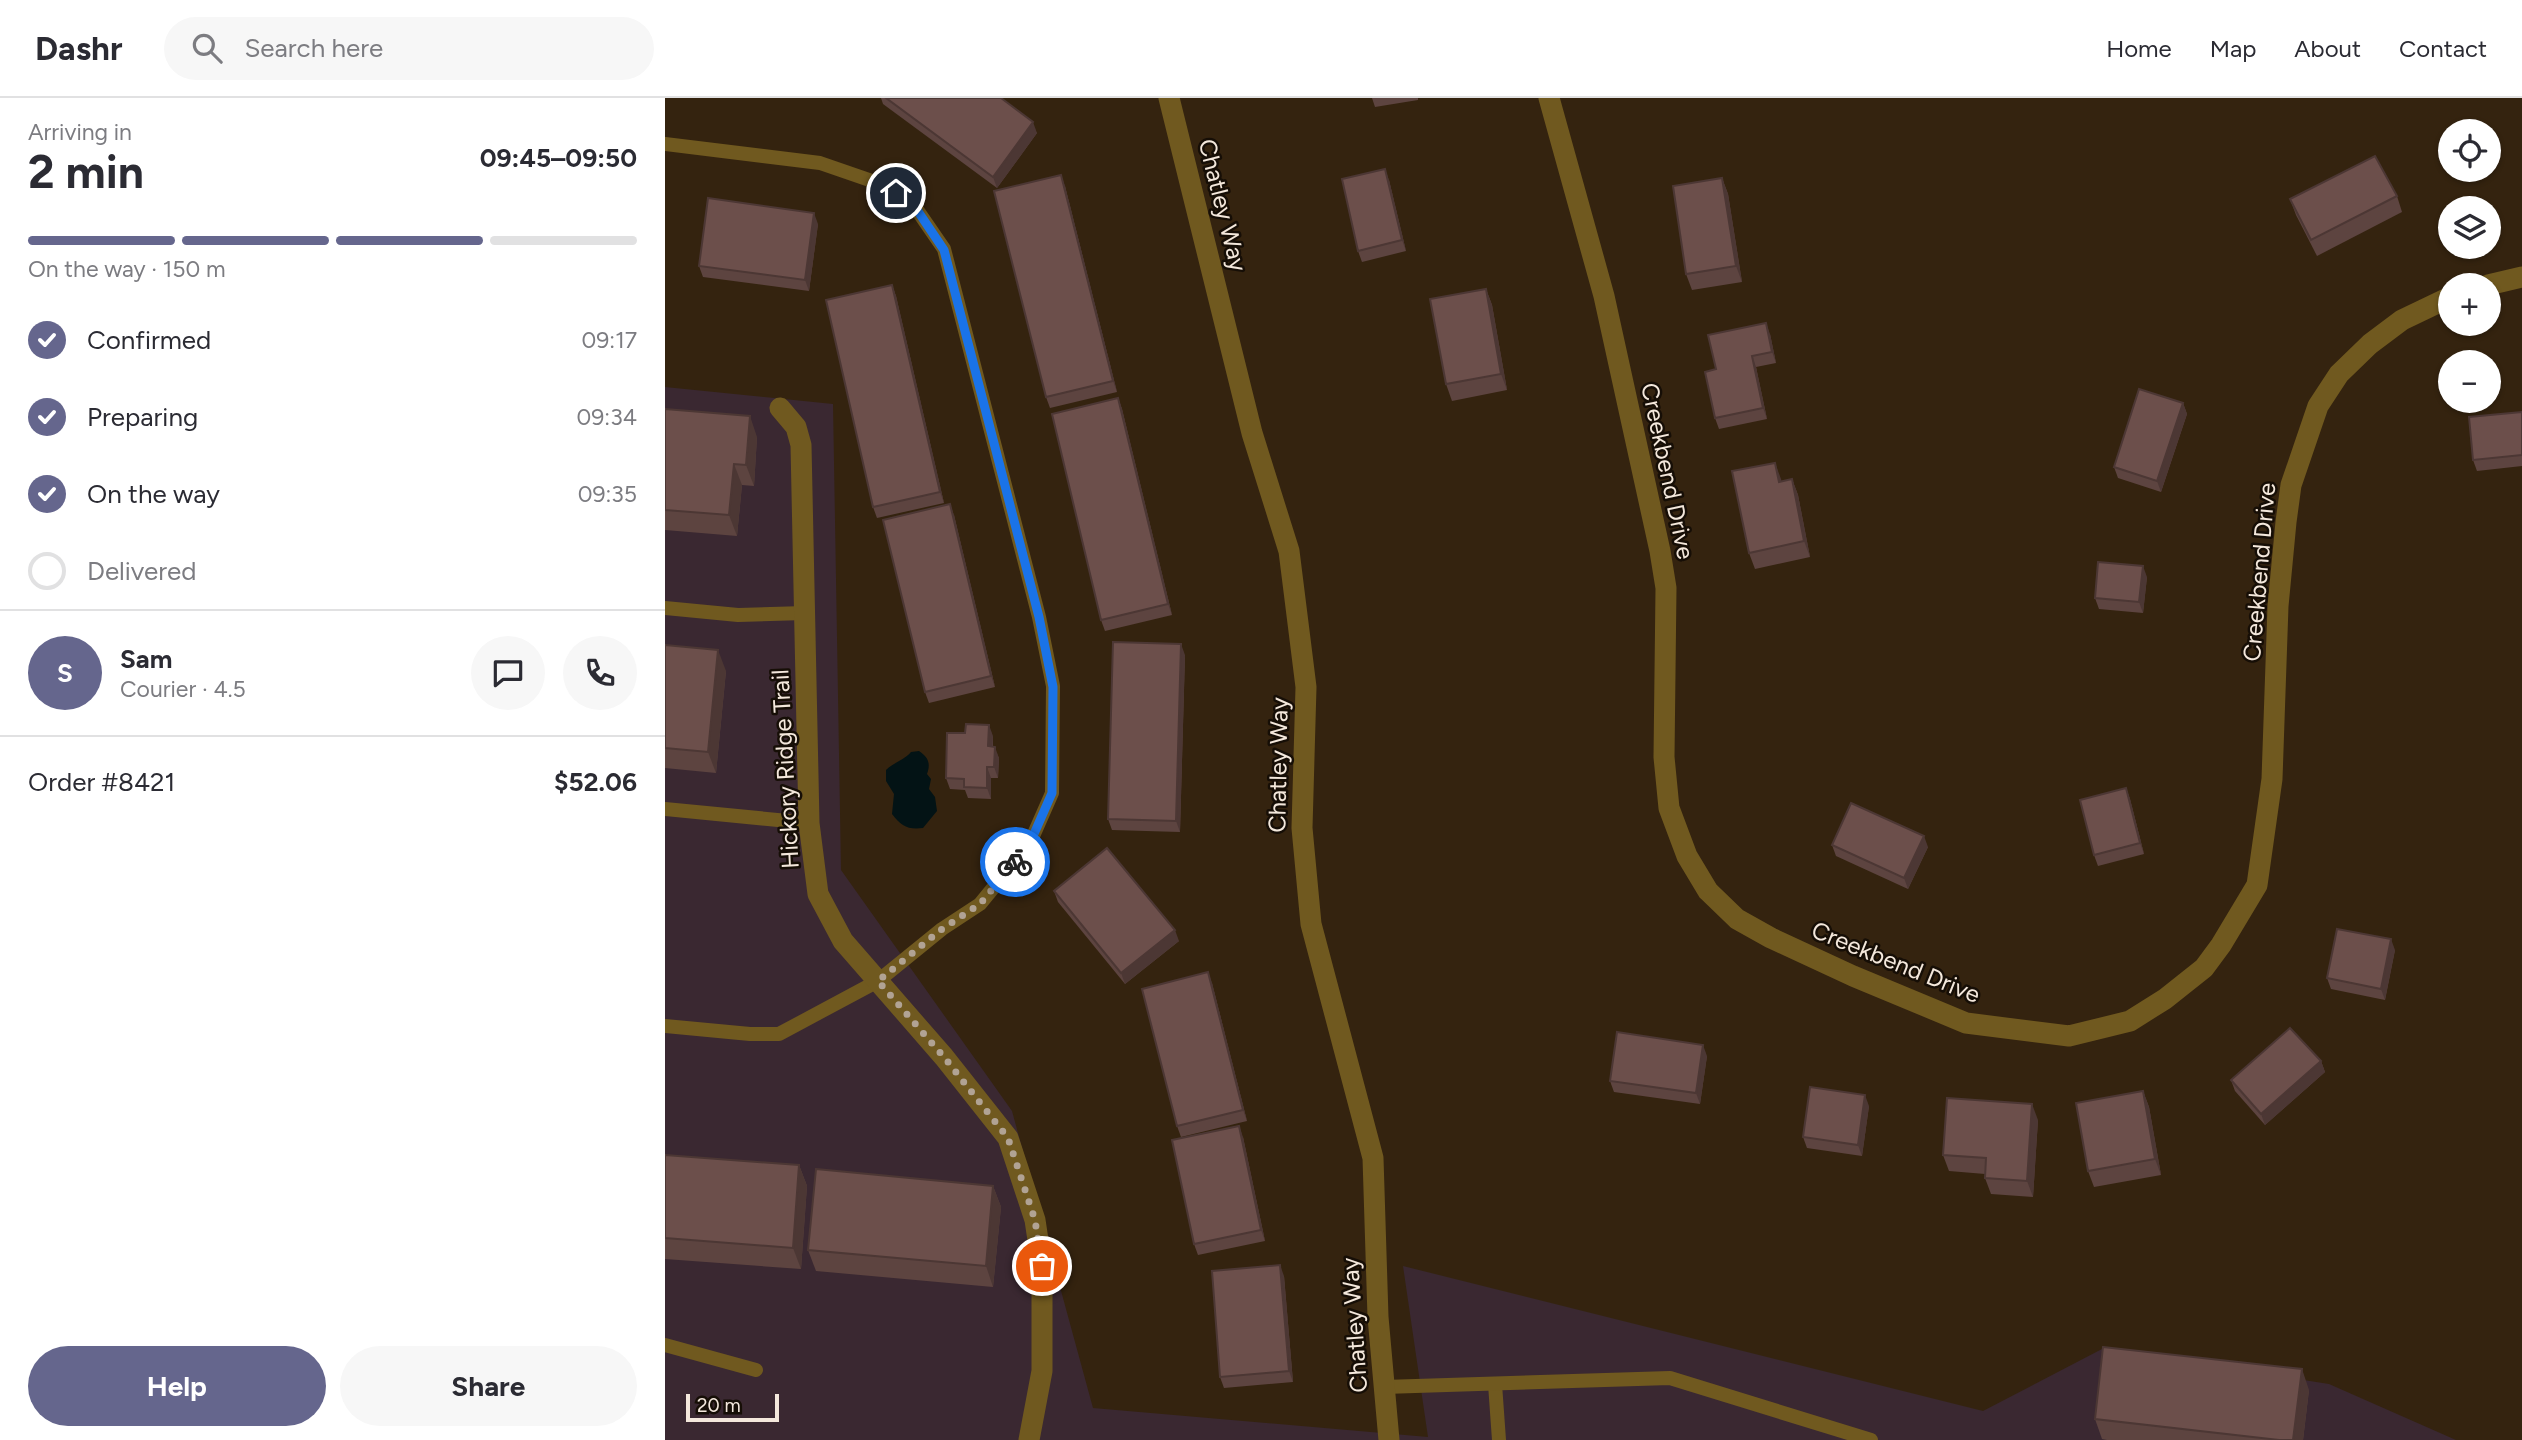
<!DOCTYPE html>
<meta charset="utf-8">
<style>
:root{--surface:#fff;--page:#f7f7f7;--text:#2b2b33;--muted:#7c7c81;--line:#e1e1e2;--accent:#65668d}
body{margin:0;font-family:Figtree,sans-serif;background:var(--page);color:var(--text);height:100vh;display:flex;flex-direction:column;font-size:26px;white-space:nowrap}
*{box-sizing:border-box;margin:0}
p{font-size:23px;color:var(--muted)}
.icon{flex:none;width:38px;height:38px;fill:none;stroke:currentColor;stroke-width:2;stroke-linecap:round;stroke-linejoin:round}
.map{position:relative;flex:1;overflow:hidden}
.sheet{display:flex;flex-direction:column;background:var(--surface);width:665px}
.sheet>*{flex:none}
.controls{position:absolute;left:1773px;top:21px;display:grid;gap:14px}
.controls a{display:grid;place-items:center;width:63px;height:63px;border-radius:50%;background:var(--surface);box-shadow:0 2px 5px #0004;font-size:35px}
.scale{position:absolute;left:21px;bottom:18px;width:93px;box-sizing:border-box;padding-left:7px;border:4px solid #f4e8dc;border-top:0;font-size:19px;line-height:24px;white-space:nowrap;color:#f4e8dc;-webkit-text-stroke:5px #160e06;paint-order:stroke}
.pin{position:absolute;display:grid;place-items:center;width:60px;height:60px;color:#fff;margin:-30px;border:4px solid #fff;border-radius:50%;box-shadow:0 2px 7px #0007}
.courier{position:absolute;display:grid;place-items:center;width:70px;height:70px;margin:-35px;border:5px solid #1a73e8;border-radius:50%;background:#fff;color:#222;box-shadow:0 2px 9px #0007}
.headline em{font-style:normal;font-weight:700}
.headline div{display:flex;flex-direction:column-reverse}
.headline{display:flex;align-items:center;justify-content:space-between;height:119px;padding:0 28px}
h1{font-size:46px;font-weight:700;line-height:52px}
.bar{display:grid;grid-template-columns:repeat(4,1fr);gap:10px 7px;align-content:center;height:84px;padding:0 28px}
.bar i{height:9px;border-radius:5px;background:var(--line)}
.bar .current{background:var(--accent)}
.bar p{grid-column:span 4}
.line{display:flex;align-items:center;gap:18px;padding:0 28px;border-top:2px solid var(--line)}
.line div{flex:1}
.round{display:grid;place-items:center;flex:none;width:74px;height:74px;border-radius:37px;background:var(--page)}
ol{padding:0 28px;list-style:none}
li{display:flex;align-items:center;gap:21px;height:77px}
li p{margin-inline-start:auto}
li .icon{padding:7px;border-radius:50%;background:var(--accent);color:#fff;stroke-width:4}
li:last-child{color:var(--muted)}
li i{width:38px;height:38px;border:4px solid var(--line);border-radius:50%}
.primary-button{display:flex;gap:14px;margin-top:auto;padding:14px 28px}
.primary-button a{flex:1;height:80px;border-radius:42px;background:var(--accent);color:#fff;font-size:28px;font-weight:700;line-height:80px;text-align:center}
.primary-button a+a{background:var(--page);color:var(--text)}
header{display:flex;align-items:center;gap:42px;box-sizing:border-box;height:98px;padding:0 35px;background:var(--surface);border-bottom:2px solid var(--line)}
header strong{font-size:33px}
nav{display:flex;gap:38px;margin-inline-start:auto;font-size:24px}
.search{width:490px;height:63px;background:var(--page);display:flex;align-items:center;gap:18px;box-sizing:border-box;padding:0 24px;border-radius:38px;color:var(--muted);font-size:26px}
main{display:flex;flex:1;min-height:0}
.map>svg:first-child{display:block}
</style>
<header>
<strong>Dashr</strong>
<div class="search"><svg class="icon" aria-label="search" viewBox="0 0 24 24"><circle cx="10" cy="10" r="6"/><path d="M15 15l6 6"/></svg>Search here</div>
<nav><a>Home</a><a>Map</a><a>About</a><a>Contact</a></nav>
</header>
<main>
<section class="sheet">
<div class="headline"><div><h1>2 min</h1><p>Arriving in</p></div><em>09:45–09:50</em></div>
<div class="bar"><i class="current"></i><i class="current"></i><i class="current"></i><i></i><p>On the way · 150 m</p></div>
<ol>
<li><svg class="icon" aria-label="check" viewBox="0 0 24 24"><path d="M5 12l5 5 9-10"/></svg>Confirmed<p>09:17</p></li>
<li><svg class="icon" aria-label="check" viewBox="0 0 24 24"><path d="M5 12l5 5 9-10"/></svg>Preparing<p>09:34</p></li>
<li><svg class="icon" aria-label="check" viewBox="0 0 24 24"><path d="M5 12l5 5 9-10"/></svg>On the way<p>09:35</p></li>
<li><i></i>Delivered</li>
</ol>
<div class="line" style="height:126px"><b class="round" style="background:var(--accent);color:#fff">S</b><div><b>Sam</b><p>Courier · 4.5</p></div><a class="round"><svg class="icon" aria-label="chat" viewBox="0 0 24 24"><path d="M4 5h16v11H9l-5 4z"/></svg></a><a class="round"><svg class="icon" aria-label="phone" viewBox="0 0 24 24"><path d="M5 4h4l2 5-3 2q2 4 5 5l2-3 5 2v4C11 20 4 13 5 4z"/></svg></a></div>
<div class="line" style="height:91px"><div>Order #8421</div><b>$52.06</b></div>
<div class="primary-button"><a>Help</a><a>Share</a></div>
</section>
<div class="map">
<svg width="1857" height="1342" viewBox="0 0 1857 1342">
<rect width="100%" height="100%" fill="#34230f"/>
<!-- commercial -->
<path fill="#3a2831" d="M0 289 168 306 176 772 347 1013 428 1310 763 1339 738 1168 1318 1313 1437 1251 1664 1286 1791 1342H0Z"/>
<!-- water -->
<path fill="#031315" d="M254 653C263 659 266 665 262 676L266 681 264 691 270 699 272 713 258 730C243 732 236 728 227 716L229 696 221 683V672C229 664 238 663 246 654Z"/>
<g fill="none" stroke-linecap="round" stroke-linejoin="round">
<!-- lane -->
<g stroke="#70591f" stroke-width="14">
<path d="M0 46 155 65 213 85 248 106 279 151 374 519 388 588 387 695 365 745 315 806 277 831 213 883 114 936H85L0 928"/>
<path d="M0 510 73 517 140 515"/>
<path d="M0 711 144 725"/>
<path d="M0 1247 91 1272"/>
<path d="M830 1286 834 1342"/>
<path d="M719 1289 1005 1280 1206 1342"/>
</g>
<!-- street -->
<g stroke="#70591f" stroke-width="21">
<path d="M504 0 587 335 624 453 641 589 637 730 646 826 708 1060 713 1219 724 1342"/>
<path d="M884 0 939 198 995 453 1001 490 999 659 1004 710 1022 758 1043 793 1072 821 1106 840 1188 878 1301 925 1404 938 1465 923 1500 901 1539 870 1556 847 1592 787 1607 681 1613 508 1621 424 1626 387 1653 308 1674 276 1705 246 1737 222 1785 199"/>
<path d="M1823 187 1857 179"/>
<path d="M115 310 131 329 136 347 144 725 153 796 178 843 279 959 343 1040 370 1122 377 1169V1273L364 1342"/>
</g>
</g>
<!-- wall -->
<g fill="#5d4440">
<path d="M216 0H336L372 35 332 90 218 6Z"/>
<path d="M707 0H753V2L710 9Z"/>
<path d="M1057 80 1063 96 1077 184 1027 192 1021 176Z"/>
<path d="M724 82 741 153 697 164 693 153Z"/>
<path d="M400 88 452 294 385 310 381 299Z"/>
<path d="M1732 98 1737 114 1652 158 1631 117 1625 101Z"/>
<path d="M153 126 144 193 38 179 34 168Z"/>
<path d="M227 187 231 198 279 405 212 420 208 409Z"/>
<path d="M821 191 827 207 842 292 787 303 781 286Z"/>
<path d="M1105 236 1111 265 1091 269 1102 321 1054 331 1050 320 1051 271Z"/>
<path d="M453 300 457 311 507 517 440 533 436 522Z"/>
<path d="M1518 305 1522 316 1496 394 1453 380 1449 369Z"/>
<path d="M0 311 92 339 89 388 77 387 72 438 0 432Z"/>
<path d="M1857 314V368L1812 373 1808 362Z"/>
<path d="M1127 381 1133 397 1145 459 1090 471 1084 455 1117 383Z"/>
<path d="M289 417 330 589 264 605 260 594Z"/>
<path d="M1482 479 1478 515 1434 511 1430 500Z"/>
<path d="M0 547 61 573 51 675 0 670Z"/>
<path d="M520 557 515 734 447 732 443 721Z"/>
<path d="M328 638V649L334 660 333 680H326V701L303 700 300 692 285 691 281 680Z"/>
<path d="M1461 690 1465 701 1479 756 1433 768 1429 757Z"/>
<path d="M1167 747 1263 749 1243 791 1171 758Z"/>
<path d="M389 793 514 843 460 886 393 804Z"/>
<path d="M1730 852 1720 902 1666 891 1662 880Z"/>
<path d="M547 885 582 1023 516 1039 512 1028Z"/>
<path d="M1042 958 1035 1006 949 994 945 983Z"/>
<path d="M1656 963 1660 974 1600 1027 1570 993 1566 982Z"/>
<path d="M1478 993 1484 1009 1496 1077 1429 1089 1423 1073Z"/>
<path d="M1204 1008 1197 1058 1142 1050 1138 1039Z"/>
<path d="M1373 1022 1368 1099 1326 1096 1320 1080V1076L1284 1073 1278 1057Z"/>
<path d="M578 1039 600 1143 533 1157 529 1146Z"/>
<path d="M0 1057 134 1067 142 1088 136 1171 0 1161Z"/>
<path d="M328 1088 336 1109 328 1189 151 1173 143 1152Z"/>
<path d="M619 1178 628 1284 559 1290 555 1279Z"/>
<path d="M1644 1292 1638 1342H1442L1437 1341 1430 1321Z"/>
</g>
<!-- shaded-wall -->
<g fill="#4c3734">
<path d="M368 24 372 35 332 90 328 79Z"/>
<path d="M720 71 724 82 741 153 737 142Z"/>
<path d="M396 77 400 88 452 294 448 283Z"/>
<path d="M1057 80 1063 96 1077 184 1071 168Z"/>
<path d="M149 115 153 126 144 193 140 182Z"/>
<path d="M227 187 231 198 279 405 275 394Z"/>
<path d="M821 191 827 207 842 292 836 276Z"/>
<path d="M1101 225 1105 236 1111 265 1107 254Z"/>
<path d="M1087 258 1091 269 1102 321 1098 310Z"/>
<path d="M453 300 457 311 507 517 503 506Z"/>
<path d="M1518 305 1522 316 1496 394 1492 383Z"/>
<path d="M85 318 92 339 89 388 81 367Z"/>
<path d="M1110 365 1116 381 1120 400 1114 384Z"/>
<path d="M69 366 77 387 72 438 64 417Z"/>
<path d="M1127 381 1133 397 1145 459 1139 443Z"/>
<path d="M285 406 289 417 330 589 326 578Z"/>
<path d="M1478 468 1482 479 1478 515 1474 504Z"/>
<path d="M516 546 520 557 515 734 511 723Z"/>
<path d="M53 552 61 573 51 675 43 654Z"/>
<path d="M324 627 328 638 327 659 323 648Z"/>
<path d="M330 649 334 660 333 680 329 669Z"/>
<path d="M322 669 326 680V701L322 690Z"/>
<path d="M1461 690 1465 701 1479 756 1475 745Z"/>
<path d="M1259 738 1263 749 1243 791 1239 780Z"/>
<path d="M510 832 514 843 460 886 456 875Z"/>
<path d="M1726 841 1730 852 1720 902 1716 891Z"/>
<path d="M543 874 547 885 582 1023 578 1012Z"/>
<path d="M1038 947 1042 958 1035 1006 1031 995Z"/>
<path d="M1656 963 1660 974 1600 1027 1596 1016Z"/>
<path d="M1478 993 1484 1009 1496 1077 1490 1061Z"/>
<path d="M1200 997 1204 1008 1197 1058 1193 1047Z"/>
<path d="M1367 1006 1373 1022 1368 1099 1362 1083Z"/>
<path d="M574 1028 578 1039 600 1143 596 1132Z"/>
<path d="M134 1067 142 1088 136 1171 128 1150Z"/>
<path d="M328 1088 336 1109 328 1189 321 1168Z"/>
<path d="M615 1167 619 1178 628 1284 624 1273Z"/>
<path d="M1637 1271 1644 1292 1638 1342H1628Z"/>
</g>
<!-- building -->
<g fill="#6c4f4b" stroke="#4c3734" stroke-width="2">
<path d="M221 0H336L368 24 328 79Z"/>
<path d="M1710 58 1732 98 1646 142 1625 101Z"/>
<path d="M720 71 737 142 693 153 677 81Z"/>
<path d="M396 77 448 283 381 299 329 93Z"/>
<path d="M1057 80 1071 168 1021 176 1008 88Z"/>
<path d="M43 100 149 115 140 182 34 168Z"/>
<path d="M227 187 275 394 208 409 161 202Z"/>
<path d="M821 191 836 276 781 286 765 201Z"/>
<path d="M1101 225 1107 254 1087 258 1098 310 1050 320 1040 274 1051 271 1043 237Z"/>
<path d="M1474 291 1518 305 1492 383 1449 369Z"/>
<path d="M453 300 503 506 436 522 387 316Z"/>
<path d="M0 311 85 318 81 367 69 366 64 417 0 412Z"/>
<path d="M1857 314V357L1808 362 1804 319Z"/>
<path d="M1110 365 1114 384 1127 381 1139 443 1084 455 1067 373Z"/>
<path d="M285 406 326 578 260 594 218 422Z"/>
<path d="M1433 464 1478 468 1474 504 1430 500Z"/>
<path d="M448 544 516 546 511 723 443 721Z"/>
<path d="M0 547 53 552 43 654 0 650Z"/>
<path d="M301 626 324 627 323 648 330 649 329 669H322V690L299 689V681L281 680 282 635H300Z"/>
<path d="M1461 690 1475 745 1429 757 1415 702Z"/>
<path d="M1186 705 1259 738 1239 780 1167 747Z"/>
<path d="M442 750 510 832 456 875 389 793Z"/>
<path d="M1672 831 1726 841 1716 891 1662 880Z"/>
<path d="M543 874 578 1012 512 1028 477 891Z"/>
<path d="M1625 930 1656 963 1596 1016 1566 982Z"/>
<path d="M952 934 1038 947 1031 995 945 983Z"/>
<path d="M1145 989 1200 997 1193 1047 1138 1039Z"/>
<path d="M1478 993 1490 1061 1423 1073 1411 1005Z"/>
<path d="M1282 1000 1367 1006 1362 1083 1320 1080 1321 1060 1278 1057Z"/>
<path d="M574 1028 596 1132 529 1146 507 1042Z"/>
<path d="M0 1057 134 1067 128 1150 0 1140Z"/>
<path d="M151 1071 328 1088 321 1168 143 1152Z"/>
<path d="M615 1167 624 1273 555 1279 547 1173Z"/>
<path d="M1438 1249 1637 1271 1628 1342H1614L1430 1321Z"/>
</g>
<g fill="none" stroke-linecap="round" stroke-linejoin="round">
<!-- done -->
<path stroke="#b1a394" stroke-width="7" stroke-dasharray="0 12.6" d="M350 764 315 806 277 831 213 883 279 959 343 1040 370 1122 377 1168"/>
<!-- route -->
<path stroke="#1a73e8" stroke-width="9" d="M231 95 248 106 279 152 374 519 388 589 387 695 365 745 350 764"/>
</g>
<g text-anchor="middle" dominant-baseline="central" stroke-width="5" stroke-linejoin="round" paint-order="stroke">
<!-- street labels -->
<g font-size="24" fill="#f4e8dc" stroke="#160e06">
<text transform="translate(558 107) rotate(76)">Chatley Way</text>
<text transform="translate(1003 373) rotate(78)">Creekbend Drive</text>
<text transform="translate(1594 474) rotate(-85)">Creekbend Drive</text>
<text transform="translate(613 667) rotate(-89)">Chatley Way</text>
<text transform="translate(120 671) rotate(-93)">Hickory Ridge Trail</text>
<text transform="translate(1231 864) rotate(22)">Creekbend Drive</text>
<text transform="translate(689 1227) rotate(-94)">Chatley Way</text>
</g>
</g>
</svg>
<div class="controls">
<a><svg class="icon" aria-label="locate" viewBox="0 0 24 24"><circle cx="12" cy="12" r="6"/><path d="M12 2v4M12 18v4M2 12h4M18 12h4"/></svg></a>
<a><svg class="icon" aria-label="layers" viewBox="0 0 24 24"><path d="M12 4l9 5-9 5-9-5zM3 14l9 5 9-5"/></svg></a>
<a>+</a>
<a>−</a>
</div>
<div class="scale">20 m</div>
<div class="pin" style="left:377px;top:1168px;background:#ea580c"><svg class="icon" aria-label="bag" viewBox="0 0 24 24"><path d="M5 8h14l-1 12H6zM9 8a3 3 0 0 1 6 0"/></svg></div>
<div class="pin" style="left:231px;top:95px;background:#1f2937"><svg class="icon" aria-label="home" viewBox="0 0 24 24"><path d="M3 11l9-7 9 7M6 9v11h12V9"/></svg></div>
<div class="courier" style="left:350px;top:764px"><svg class="icon" aria-label="bike" viewBox="0 0 24 24"><circle cx="6" cy="16" r="4"/><circle cx="18" cy="16" r="4"/><path d="M6 16l4-8h5l3 8M10 8l3 8H6M13 5h3"/></svg></div>
</div>
</main>
